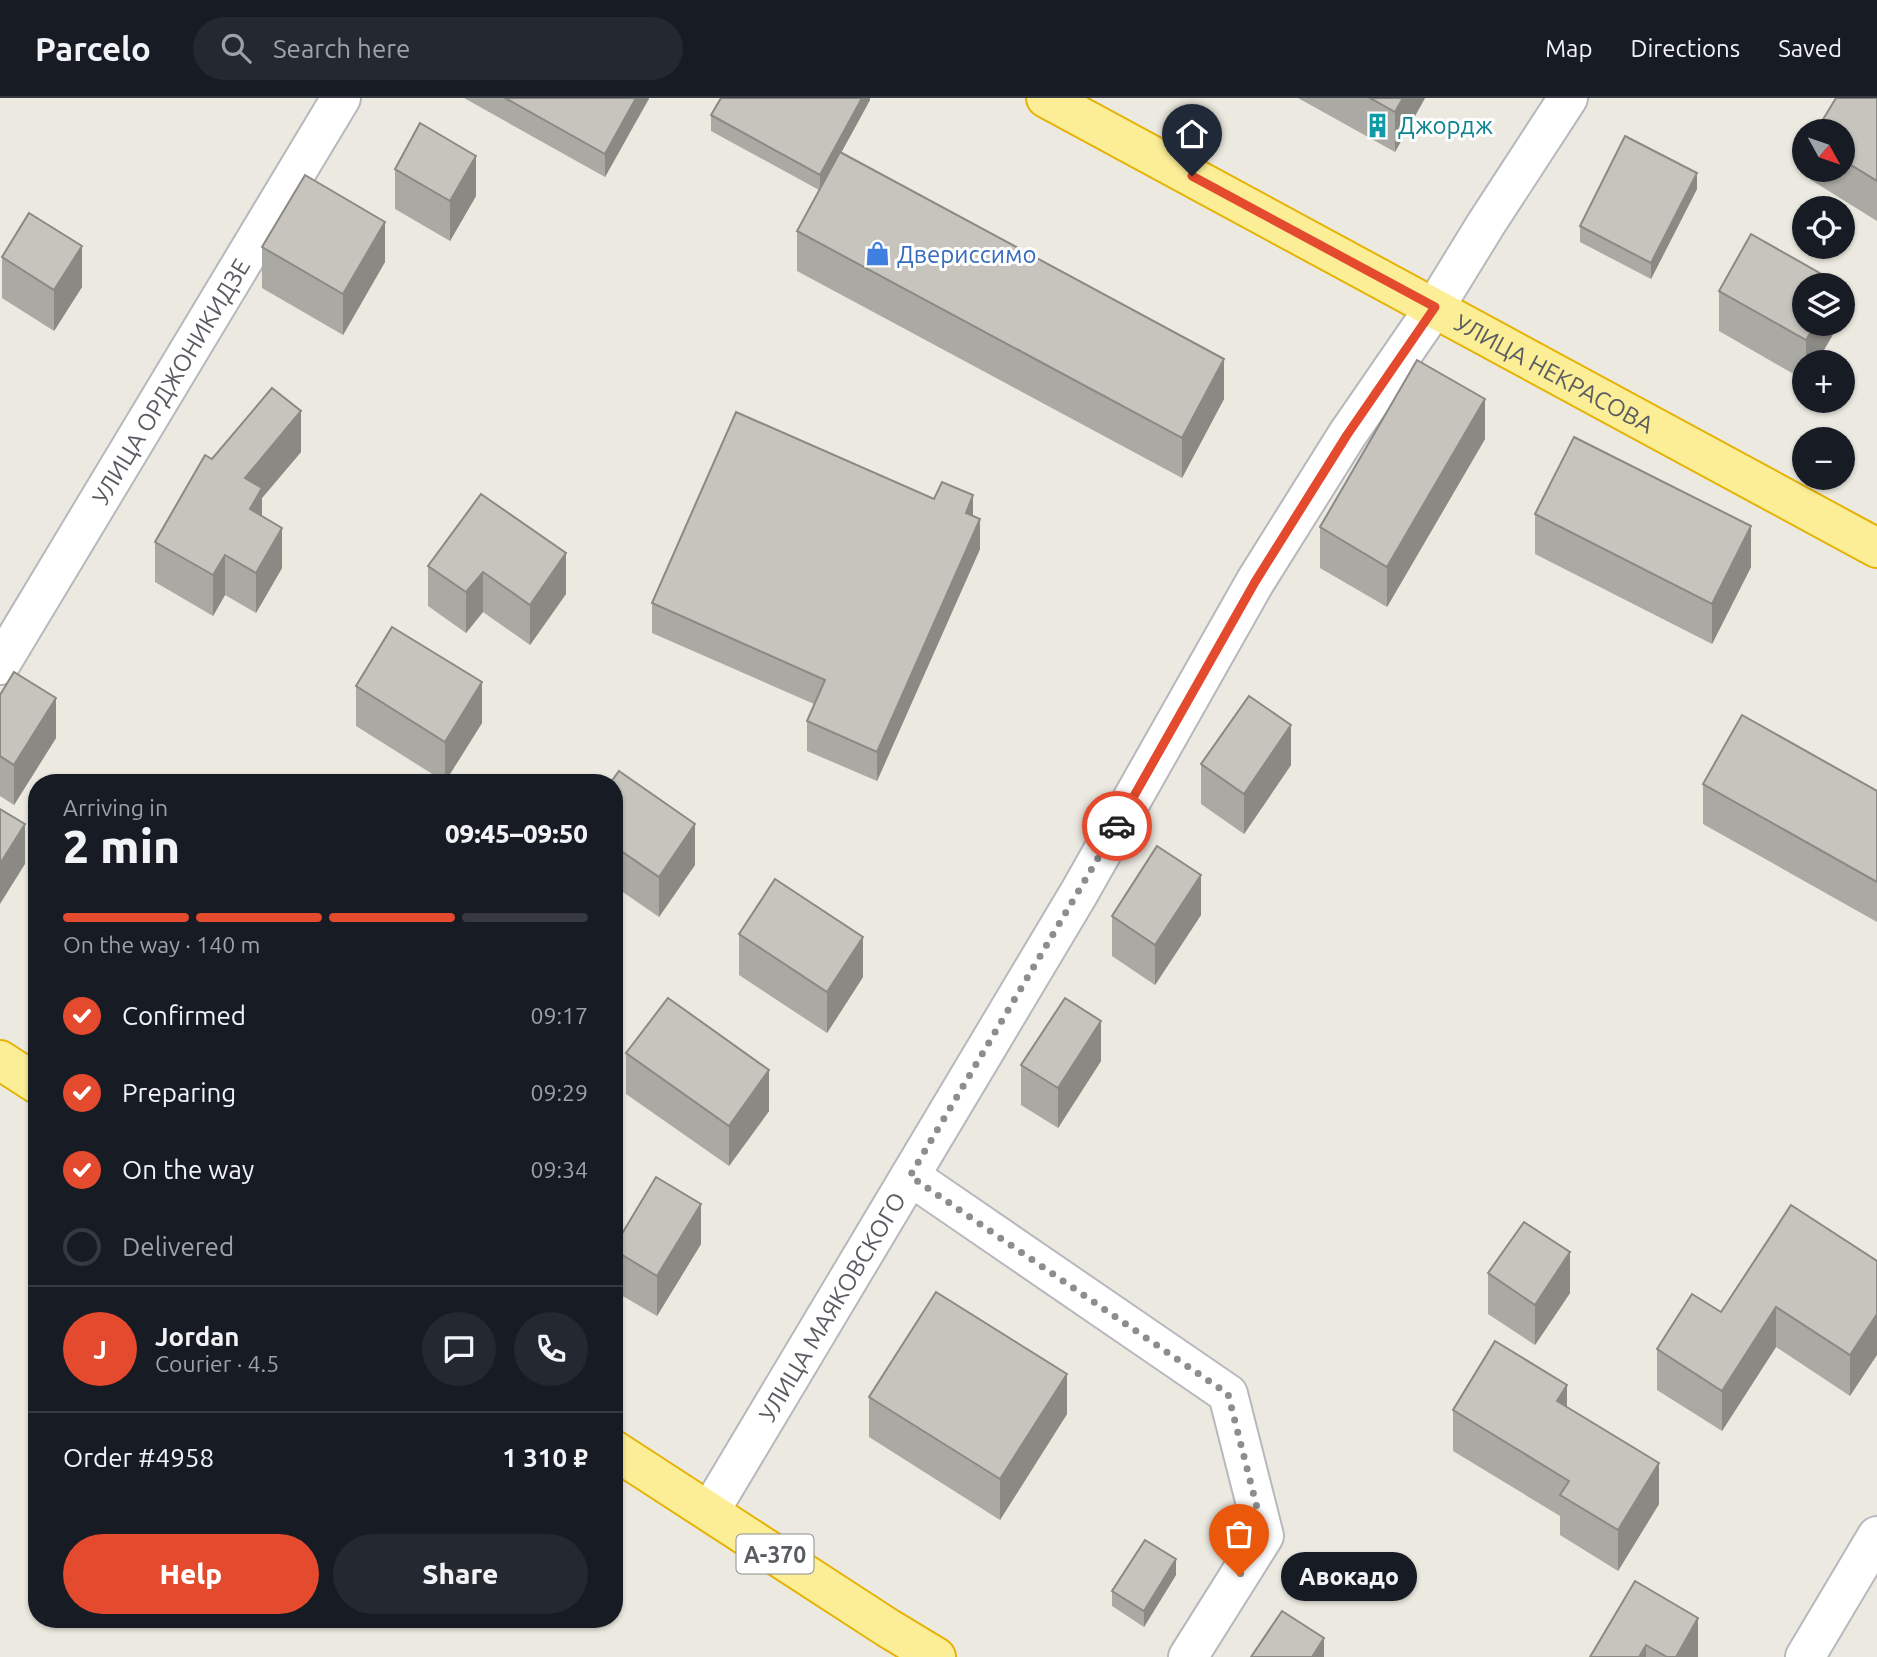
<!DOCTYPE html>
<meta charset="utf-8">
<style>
:root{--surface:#171b24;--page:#242831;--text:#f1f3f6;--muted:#9ea1a6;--line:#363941;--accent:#e44a2d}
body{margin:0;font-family:Ubuntu,sans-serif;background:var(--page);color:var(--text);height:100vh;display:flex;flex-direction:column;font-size:26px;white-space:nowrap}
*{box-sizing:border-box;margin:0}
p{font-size:23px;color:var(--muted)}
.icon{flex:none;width:38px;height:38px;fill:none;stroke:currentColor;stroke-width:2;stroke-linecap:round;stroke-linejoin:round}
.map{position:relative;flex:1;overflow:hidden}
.sheet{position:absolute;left:28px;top:676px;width:595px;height:854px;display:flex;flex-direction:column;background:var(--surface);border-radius:28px;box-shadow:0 2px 5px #0004}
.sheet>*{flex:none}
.needle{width:46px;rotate:130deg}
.controls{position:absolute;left:1792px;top:21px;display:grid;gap:14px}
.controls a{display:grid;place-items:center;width:63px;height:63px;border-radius:50%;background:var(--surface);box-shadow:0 2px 5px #0004;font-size:35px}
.pin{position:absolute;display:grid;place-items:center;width:60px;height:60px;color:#fff;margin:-72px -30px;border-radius:50% 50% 50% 0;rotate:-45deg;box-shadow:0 0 7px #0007}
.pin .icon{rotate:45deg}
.courier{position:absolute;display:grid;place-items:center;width:70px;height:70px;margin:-35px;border:5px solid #e44a2d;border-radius:50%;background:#fff;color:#222;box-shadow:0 2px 9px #0007}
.bubble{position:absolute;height:49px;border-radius:24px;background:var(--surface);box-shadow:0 2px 5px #0004;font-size:23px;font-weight:800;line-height:49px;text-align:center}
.overview em{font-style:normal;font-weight:800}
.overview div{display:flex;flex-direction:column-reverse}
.overview{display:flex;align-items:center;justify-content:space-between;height:119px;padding:0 35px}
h1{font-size:46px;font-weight:800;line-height:52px}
.bar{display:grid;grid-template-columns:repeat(4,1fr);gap:10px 7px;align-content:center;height:84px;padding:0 35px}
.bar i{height:9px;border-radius:5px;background:var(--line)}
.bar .selected{background:var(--accent)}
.bar p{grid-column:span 4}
.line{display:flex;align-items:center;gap:18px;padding:0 35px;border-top:2px solid var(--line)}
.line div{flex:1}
.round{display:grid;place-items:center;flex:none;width:74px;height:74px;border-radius:37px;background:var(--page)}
ol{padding:0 35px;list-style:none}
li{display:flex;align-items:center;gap:21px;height:77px}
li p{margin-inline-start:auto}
li .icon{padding:7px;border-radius:50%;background:var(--accent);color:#fff;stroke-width:4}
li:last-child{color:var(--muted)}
li i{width:38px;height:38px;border:4px solid var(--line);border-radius:50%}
.cta{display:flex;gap:14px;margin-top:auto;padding:14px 35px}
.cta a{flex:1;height:80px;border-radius:42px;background:var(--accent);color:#fff;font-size:28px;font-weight:800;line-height:80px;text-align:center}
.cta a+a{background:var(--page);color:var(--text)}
header{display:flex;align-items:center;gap:42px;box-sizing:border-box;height:98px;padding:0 35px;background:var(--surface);border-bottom:2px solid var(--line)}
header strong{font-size:33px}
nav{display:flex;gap:38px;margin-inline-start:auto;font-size:24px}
.search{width:490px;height:63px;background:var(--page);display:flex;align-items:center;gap:18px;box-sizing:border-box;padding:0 24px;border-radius:38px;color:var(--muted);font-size:26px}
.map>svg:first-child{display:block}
</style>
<header>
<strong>Parcelo</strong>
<div class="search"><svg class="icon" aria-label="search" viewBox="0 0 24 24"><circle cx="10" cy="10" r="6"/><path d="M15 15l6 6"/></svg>Search here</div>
<nav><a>Map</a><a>Directions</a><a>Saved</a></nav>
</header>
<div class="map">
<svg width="1877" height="1559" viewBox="0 0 1877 1559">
<rect width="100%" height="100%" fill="#eceae0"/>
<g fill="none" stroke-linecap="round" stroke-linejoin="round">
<defs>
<g id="minor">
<path id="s1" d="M0 567 341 0"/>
<path d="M910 1078 1228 1296 1264 1438 1188 1559"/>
<path id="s2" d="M710 1413 1079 795 1255 484 1347 337 1435 209 1486 126 1568 0"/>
<path d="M1805 1559 1877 1438"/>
</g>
<g id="trunk">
<path id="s3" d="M1046 0 1877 450"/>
<path d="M0 962 37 986"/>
<path d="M614 1352 888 1530 936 1559"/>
</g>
</defs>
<!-- minor casing -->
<use href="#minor" stroke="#b6b8bd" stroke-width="42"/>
<!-- trunk casing -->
<use href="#trunk" stroke="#e6b205" stroke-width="42"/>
<!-- minor -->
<use href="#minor" stroke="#fff" stroke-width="38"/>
<!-- trunk -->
<use href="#trunk" stroke="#fcee96" stroke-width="38"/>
</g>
<!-- wall -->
<g fill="#aaa9a3">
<path d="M464 0H649V1L605 79Z"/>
<path d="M870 0V2L841 55 1224 301 1182 380 797 173V133L819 92 711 33V17Z"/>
<path d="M1298 0H1425L1395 54Z"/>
<path d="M1877 0V123L1811 82V72H1843V33Z"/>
<path d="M395 71 476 98 450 143 395 111Z"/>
<path d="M1697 91 1651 181 1580 144V128Z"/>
<path d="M262 149 385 164 343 237 262 190Z"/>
<path d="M2 159 82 189 54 233 2 200Z"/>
<path d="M1839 187V226L1817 264H1804V282L1719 233V193Z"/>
<path d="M1485 341 1387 509 1320 470V429Z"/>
<path d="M301 354 262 400V418L282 470 256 515 225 497 213 518 155 484V444L212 361Z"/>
<path d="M481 396 566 496 530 547 483 514 466 535 428 508V468Z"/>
<path d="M1535 416 1751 469 1712 546 1535 456Z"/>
<path d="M973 418 980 451 877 683 807 653V623L814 606 652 535V505Z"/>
<path d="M356 588 482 625 445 684 356 628Z"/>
<path d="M0 597 56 640 14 707 0 698Z"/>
<path d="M1201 666 1291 667 1244 736 1201 706Z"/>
<path d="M614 684 695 767 659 819 614 788Z"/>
<path d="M1703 686 1877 693V824L1703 726Z"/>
<path d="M1201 817 1155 887 1112 858V818Z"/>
<path d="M739 836 863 879 827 935 739 877Z"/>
<path d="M626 955 769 1013 729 1068 626 996Z"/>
<path d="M1101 963 1058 1030 1021 1007V967Z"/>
<path d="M701 1146 657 1218 614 1193V1149Z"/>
<path d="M1877 1163 1850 1298 1776 1249 1722 1333 1657 1292V1251L1721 1214Z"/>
<path d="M1488 1175 1570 1195 1535 1247 1488 1216Z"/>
<path d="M869 1299 1067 1316 1000 1422 869 1339Z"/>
<path d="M1567 1309 1659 1406 1618 1473 1560 1437V1418L1453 1353V1312Z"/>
<path d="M1176 1477 1144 1529 1112 1508V1493Z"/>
<path d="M1635 1483 1698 1559H1590Z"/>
</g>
<!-- shaded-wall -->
<g fill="#8b8984">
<path d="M636 0H649L605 79V56Z"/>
<path d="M862 0H870V2L820 93V77Z"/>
<path d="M1403 0H1425L1395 54V14Z"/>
<path d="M476 58V98L450 143V103Z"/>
<path d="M1697 75V91L1651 181V165Z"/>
<path d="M385 124V164L343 237V196Z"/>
<path d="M82 148V189L54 233V192Z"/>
<path d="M1816 226H1839L1817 264H1806V242Z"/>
<path d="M1224 261V301L1182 380V340Z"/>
<path d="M1485 301V341L1387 509V469Z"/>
<path d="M301 313V354L262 400V431L250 451 245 380Z"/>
<path d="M973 397V427L966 415Z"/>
<path d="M980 421V451L877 683V654Z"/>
<path d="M1751 428V469L1712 546V506Z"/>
<path d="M282 430V470L256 515V475Z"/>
<path d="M566 455V496L530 547V507Z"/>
<path d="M225 457V497L213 518V477Z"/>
<path d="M483 474V514L466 535V494Z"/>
<path d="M482 584V625L445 684V644Z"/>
<path d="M56 600V640L14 707V667Z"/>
<path d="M1291 627V667L1244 736V696Z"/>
<path d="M25 726V766L0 806V766Z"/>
<path d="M695 726V767L659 819V779Z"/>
<path d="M1201 777V817L1155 887V847Z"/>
<path d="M863 839V879L827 935V894Z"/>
<path d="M1101 923V963L1058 1030V990Z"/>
<path d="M769 972V1013L729 1068V1028Z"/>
<path d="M701 1106V1146L657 1218V1178Z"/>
<path d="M1570 1154V1195L1535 1247V1207Z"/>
<path d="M1776 1209V1249L1722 1333V1293Z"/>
<path d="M1877 1216V1257L1850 1298V1257Z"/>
<path d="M1067 1276V1316L1000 1422V1381Z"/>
<path d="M1567 1287V1328L1557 1303Z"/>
<path d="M1659 1365V1406L1618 1473V1432Z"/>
<path d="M1176 1461V1477L1144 1529V1513Z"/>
<path d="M1698 1520V1559H1676Z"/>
<path d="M1324 1540V1559H1312Z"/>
<path d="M1646 1547V1559H1639Z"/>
</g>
<!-- building -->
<g fill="#c6c4bd" stroke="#8b8984" stroke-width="2">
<path d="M505 0H636L605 56Z"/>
<path d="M721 0H862L820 77 711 17Z"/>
<path d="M1370 0H1403L1395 14Z"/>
<path d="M1836 0H1877V83L1843 62V33H1816Z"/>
<path d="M420 25 476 58 450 103 395 71Z"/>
<path d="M1625 38 1697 75 1651 165 1580 128Z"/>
<path d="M840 54 1224 261 1182 340 797 133Z"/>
<path d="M305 77 385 124 343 196 262 149Z"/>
<path d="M29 115 82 148 54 192 2 159Z"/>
<path d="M1751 136 1839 186 1838 187H1804V226H1816L1806 242 1719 193Z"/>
<path d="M1417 262 1485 301 1387 469 1320 429Z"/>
<path d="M272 290 301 313 245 380 262 390 250 411 282 430 256 475 225 457 213 477 155 444 205 357 212 361Z"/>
<path d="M736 314 934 401 942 384 973 397 966 415 980 421 877 654 807 623 825 582 652 505Z"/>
<path d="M1574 339 1751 428 1712 506 1535 416Z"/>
<path d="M481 396 566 455 530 507 483 474 466 494 428 468Z"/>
<path d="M392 529 482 584 445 644 356 588Z"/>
<path d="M14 574 56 600 14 667 0 658V597Z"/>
<path d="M1249 598 1291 627 1244 696 1201 666Z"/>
<path d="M1742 617 1877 693V784L1703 686Z"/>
<path d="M619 673 695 726 659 779 614 748V684H611Z"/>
<path d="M0 711 25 726 0 766Z"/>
<path d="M1157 748 1201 777 1155 847 1112 818Z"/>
<path d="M775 781 863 839 827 894 739 836Z"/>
<path d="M668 900 769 972 729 1028 626 955Z"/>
<path d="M1065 900 1101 923 1058 990 1021 967Z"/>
<path d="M656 1079 701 1106 657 1178 614 1152V1149Z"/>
<path d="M1791 1107 1877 1163V1216L1850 1257 1776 1209 1722 1293 1657 1251 1692 1196 1721 1214Z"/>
<path d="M1524 1124 1570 1154 1535 1207 1488 1175Z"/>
<path d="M936 1194 1067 1276 1000 1381 869 1299Z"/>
<path d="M1495 1243 1567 1287 1557 1303 1659 1365 1618 1432 1560 1397 1569 1383 1453 1312Z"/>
<path d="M1145 1442 1176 1461 1144 1513 1112 1493Z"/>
<path d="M1635 1483 1698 1520 1676 1559H1667L1646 1547 1639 1559H1590Z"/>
<path d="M1282 1513 1324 1540 1312 1559H1251Z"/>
</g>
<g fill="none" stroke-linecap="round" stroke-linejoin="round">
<!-- done -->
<path stroke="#8c8e8d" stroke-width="7" stroke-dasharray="0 12.6" d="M1117 728 910 1078 1228 1296 1264 1437 1239 1478"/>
<!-- route -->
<path stroke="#e44a2d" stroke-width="9" d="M1117 728 1255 484 1347 337 1435 209 1192 78"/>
</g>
<!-- icons -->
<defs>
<symbol id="building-bare" viewBox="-9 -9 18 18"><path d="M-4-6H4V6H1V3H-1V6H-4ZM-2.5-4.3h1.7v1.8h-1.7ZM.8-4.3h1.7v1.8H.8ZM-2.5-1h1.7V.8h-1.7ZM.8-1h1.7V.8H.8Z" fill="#0f9aa8" stroke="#fff" stroke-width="2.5" paint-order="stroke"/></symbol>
<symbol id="shop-bare" viewBox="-9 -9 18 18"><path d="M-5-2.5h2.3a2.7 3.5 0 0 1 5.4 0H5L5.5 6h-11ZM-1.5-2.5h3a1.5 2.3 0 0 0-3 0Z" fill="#3f7fe0" stroke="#fff" stroke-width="2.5" paint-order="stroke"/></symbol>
</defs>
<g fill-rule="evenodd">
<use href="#building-bare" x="1360" y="10" width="35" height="35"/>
<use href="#shop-bare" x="860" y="138" width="35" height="35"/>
</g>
<g text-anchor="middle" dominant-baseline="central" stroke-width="6" stroke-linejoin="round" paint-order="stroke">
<!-- shield labels -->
<rect fill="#fff" stroke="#8b8d90" stroke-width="2" x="736.5" y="1436.5" width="77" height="39" rx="5"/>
<g font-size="23" font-weight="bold" fill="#595c61">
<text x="775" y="1456">А-370</text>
</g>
<!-- culture labels -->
<g font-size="24" fill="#0d838f" stroke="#fff" text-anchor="start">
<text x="1398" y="27">Джордж</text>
</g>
<!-- shop labels -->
<g font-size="24" fill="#366cbe" stroke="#fff" text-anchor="start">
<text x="897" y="156">Двериссимо</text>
</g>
<!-- street labels -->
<g font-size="24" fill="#595c61" stroke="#fff">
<text stroke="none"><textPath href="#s3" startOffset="578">УЛИЦА НЕКРАСОВА</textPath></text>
<text stroke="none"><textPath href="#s1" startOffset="331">УЛИЦА ОРДЖОНИКИДЗЕ</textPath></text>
<text stroke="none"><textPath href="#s2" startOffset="238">УЛИЦА МАЯКОВСКОГО</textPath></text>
</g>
</g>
</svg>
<div class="controls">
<a><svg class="needle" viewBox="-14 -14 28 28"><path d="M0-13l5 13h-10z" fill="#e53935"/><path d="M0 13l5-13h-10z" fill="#9ea1a6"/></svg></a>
<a><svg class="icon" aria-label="locate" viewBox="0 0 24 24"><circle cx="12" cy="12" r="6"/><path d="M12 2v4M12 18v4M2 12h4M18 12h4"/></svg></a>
<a><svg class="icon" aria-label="layers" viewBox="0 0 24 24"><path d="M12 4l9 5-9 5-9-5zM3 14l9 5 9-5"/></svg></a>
<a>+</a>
<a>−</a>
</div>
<div class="pin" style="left:1239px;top:1478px;background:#ea580c"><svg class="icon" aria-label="bag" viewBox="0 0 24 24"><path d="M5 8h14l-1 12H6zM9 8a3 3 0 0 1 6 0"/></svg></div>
<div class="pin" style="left:1192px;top:78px;background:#1f2937"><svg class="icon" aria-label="home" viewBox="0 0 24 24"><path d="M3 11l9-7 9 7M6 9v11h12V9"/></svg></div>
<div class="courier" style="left:1117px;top:728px"><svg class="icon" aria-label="car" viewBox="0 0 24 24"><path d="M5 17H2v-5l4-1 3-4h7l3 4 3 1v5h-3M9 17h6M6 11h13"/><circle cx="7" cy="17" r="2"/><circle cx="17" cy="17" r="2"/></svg></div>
<div class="bubble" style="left:1281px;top:1454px;width:136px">Авокадо</div>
<section class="sheet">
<div class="overview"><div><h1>2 min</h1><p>Arriving in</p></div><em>09:45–09:50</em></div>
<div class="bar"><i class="selected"></i><i class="selected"></i><i class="selected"></i><i></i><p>On the way · 140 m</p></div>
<ol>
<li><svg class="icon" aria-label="check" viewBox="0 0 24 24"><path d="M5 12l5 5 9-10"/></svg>Confirmed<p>09:17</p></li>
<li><svg class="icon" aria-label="check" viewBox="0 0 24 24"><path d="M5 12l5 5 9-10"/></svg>Preparing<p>09:29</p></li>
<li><svg class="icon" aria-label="check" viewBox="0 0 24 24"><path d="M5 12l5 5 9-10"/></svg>On the way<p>09:34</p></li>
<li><i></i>Delivered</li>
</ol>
<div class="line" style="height:126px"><b class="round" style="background:var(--accent);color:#fff">J</b><div><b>Jordan</b><p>Courier · 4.5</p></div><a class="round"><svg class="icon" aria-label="chat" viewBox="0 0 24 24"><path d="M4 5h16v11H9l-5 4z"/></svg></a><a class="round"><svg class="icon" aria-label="phone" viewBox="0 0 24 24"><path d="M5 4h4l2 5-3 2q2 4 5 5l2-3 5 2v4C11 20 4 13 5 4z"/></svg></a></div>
<div class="line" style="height:91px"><div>Order #4958</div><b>1 310 ₽</b></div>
<div class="cta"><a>Help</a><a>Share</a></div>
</section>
</div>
